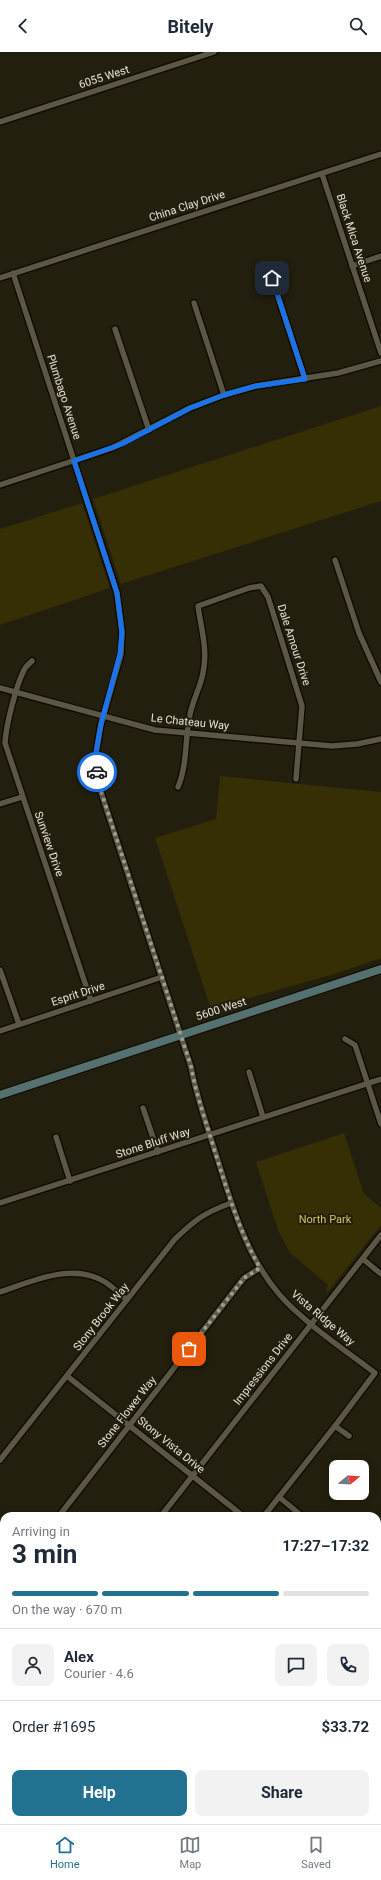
<!DOCTYPE html>
<meta charset="utf-8">
<style>
:root{--surface:#fff;--page:#f2f2f3;--text:#1f2937;--muted:#747a83;--line:#e0e1e3;--accent:#227191}
body{margin:0;font-family:Roboto,sans-serif;background:var(--page);color:var(--text);height:100vh;display:flex;flex-direction:column;font-size:15px;white-space:nowrap}
*{box-sizing:border-box;margin:0}
p{font-size:13px;color:var(--muted)}
.icon{flex:none;width:22px;height:22px;fill:none;stroke:currentColor;stroke-width:2;stroke-linecap:round;stroke-linejoin:round}
.map{position:relative;flex:1;overflow:hidden}
.details{position:absolute;left:0px;top:1460px;width:381px;height:312px;display:flex;flex-direction:column;background:var(--surface);border-radius:12px 12px 0 0;box-shadow:0 2px 10px #0003}
.details>*{flex:none}
.needle{width:26px;rotate:72deg}
.buttons{position:absolute;left:329px;top:1408px;display:grid;gap:8px}
.buttons a{display:grid;place-items:center;width:40px;height:40px;border-radius:8px;background:var(--surface);box-shadow:0 2px 10px #0003;font-size:20px}
.pin{position:absolute;display:grid;place-items:center;width:34px;height:34px;color:#fff;margin:-17px;border-radius:8px;box-shadow:0 2px 6px #0006}
.courier{position:absolute;display:grid;place-items:center;width:40px;height:40px;margin:-20px;border:3px solid #1a73e8;border-radius:50%;background:#fff;color:#222;box-shadow:0 1px 5px #0007}
.summary em{font-style:normal;font-weight:700}
.summary div{display:flex;flex-direction:column-reverse}
.summary{display:flex;align-items:center;justify-content:space-between;height:68px;padding:0 12px}
h1{font-size:26px;font-weight:700;line-height:30px}
.bar{display:grid;grid-template-columns:repeat(4,1fr);gap:6px 4px;align-content:center;height:48px;padding:0 12px}
.bar i{height:5px;border-radius:3px;background:var(--line)}
.bar .current{background:var(--accent)}
.bar p{grid-column:span 4}
.line{display:flex;align-items:center;gap:10px;padding:0 12px;border-top:1px solid var(--line)}
.line div{flex:1}
.round{display:grid;place-items:center;flex:none;width:42px;height:42px;border-radius:8px;background:var(--page)}
.action{display:flex;gap:8px;margin-top:auto;padding:8px 12px}
.action a{flex:1;height:46px;border-radius:8px;background:var(--accent);color:#fff;font-size:16px;font-weight:700;line-height:46px;text-align:center}
.action a+a{background:var(--page);color:var(--text)}
header{display:flex;justify-content:space-between;align-items:center;height:52px;padding:0 12px;background:var(--surface);font-size:18px;font-weight:700}
.menu{display:flex;justify-content:space-around;align-items:center;height:56px;border-top:1px solid var(--line);background:var(--surface);font-size:11px;color:var(--muted)}
.menu a{display:grid;justify-items:center;gap:2px}
.menu .current{color:var(--accent)}
.map>svg:first-child{display:block}
</style>
<header><svg class="icon" aria-label="back" viewBox="0 0 24 24"><path d="M15 5l-7 7 7 7"/></svg>Bitely<svg class="icon" aria-label="search" viewBox="0 0 24 24"><circle cx="10" cy="10" r="6"/><path d="M15 15l6 6"/></svg></header>
<div class="map">
<svg width="381" height="1772" viewBox="0 0 381 1772">
<rect width="100%" height="100%" fill="#221f0e"/>
<!-- green -->
<g fill="#362e05">
<path d="M381 354V449L121 532 93 447Z"/>
<path d="M82 451 110 536 0 573V477Z"/>
<path d="M220 724 381 740V906L338 921 211 957 155 786 216 767Z"/>
<path d="M344 1081 364 1142 381 1156V1173L327 1241 326 1236 328 1233 290 1201 278 1178 256 1110Z"/>
</g>
<g fill="none" stroke-linecap="round" stroke-linejoin="round">
<defs>
<g id="street">
<path d="M0 70 214 0"/>
<path d="M322 122 381 301"/>
<path d="M352 214 381 204"/>
<path d="M13 221 117 541 122 580 121 602 101 672 96 701 98 731 191 1015C196 1043 206 1071 215 1099 231 1149 244 1201 279 1242 303 1270 345 1298 375 1321L335 1374 264 1464"/>
<path d="M0 226 381 102"/>
<path d="M272 226 305 327"/>
<path d="M194 251 224 343"/>
<path d="M115 277 149 378"/>
<path d="M0 433 112 396 190 356 224 343 256 334 338 321 381 309"/>
<path d="M335 508 359 581 381 630"/>
<path d="M32 609C29 612 26 614 24 618 16 634 6 673 5 691L91 949"/>
<path d="M0 636 155 678 332 694 357 692 381 687"/>
<path d="M178 735C187 714 185 690 189 668 191 651 200 637 203 621 208 598 201 576 198 554L249 536 261 534 268 545 302 654 296 727"/>
<path d="M0 752 22 745"/>
<path d="M0 918 19 972"/>
<path d="M0 979 162 925"/>
<path d="M345 987 355 993 381 1072"/>
<path d="M249 1020 263 1065"/>
<path d="M143 1056 158 1100"/>
<path d="M56 1085 70 1129"/>
<path d="M0 1151 381 1027"/>
<path d="M363 1207 381 1222"/>
<path d="M0 1240C33 1229 72 1210 105 1230 113 1235 120 1242 127 1248"/>
<path d="M67 1324 243 1464"/>
<path d="M335 1374 349 1384"/>
<path d="M0 1408 175 1187C196 1167 204 1161 231 1151"/>
<path d="M279 1445 302 1464"/>
<path d="M59 1464 244 1226 260 1216"/>
<path d="M161 1464 381 1183"/>
<path d="M0 1518 4 1521"/>
<path d="M377 1536 381 1530"/>
<path d="M0 1540 4 1535"/>
<path d="M0 1670 4 1665"/>
<path d="M377 1731 381 1730"/>
<path d="M92 1768 97 1772"/>
<path d="M23 1772 26 1768"/>
<path d="M218 1772 222 1768"/>
</g>
<path id="secondary" d="M0 1043 381 917"/>
</defs>
<!-- street casing -->
<use href="#street" stroke="#0c0800" stroke-width="8"/>
<!-- secondary casing -->
<use href="#secondary" stroke="#0c0800" stroke-width="10"/>
<!-- street -->
<use href="#street" stroke="#5b5744" stroke-width="5.5"/>
<!-- secondary -->
<use href="#secondary" stroke="#54706f" stroke-width="8"/>
</g>
<g fill="none" stroke-linecap="round" stroke-linejoin="round">
<!-- done -->
<path stroke="#a19e91" stroke-width="4" stroke-dasharray="0 7.2" d="M97 720 98 730 191 1014C196 1043 206 1069 214 1097 227 1138 239 1179 260 1216L244 1226 189 1297"/>
<!-- route -->
<path stroke="#1a73e8" stroke-width="5" d="M97 720 96 701 101 672 120 602 122 580 117 541 74 409 122 392 190 356 224 343 256 334 305 327 272 226"/>
</g>
<g text-anchor="middle" dominant-baseline="central" stroke-width="4" stroke-linejoin="round" paint-order="stroke">
<!-- street labels -->
<g font-size="11" fill="#e5e3d8" stroke="#221f0e">
<text transform="translate(104 25) rotate(-18)">6055 West</text>
<text transform="translate(187 154) rotate(-18)">China Clay Drive</text>
<text transform="translate(354 186) rotate(72)">Black Mica Avenue</text>
<text transform="translate(64 345) rotate(72)">Plumbago Avenue</text>
<text transform="translate(294 593) rotate(72)">Dale Amour Drive</text>
<text transform="translate(190 670) rotate(6)">Le Chateau Way</text>
<text transform="translate(49 792) rotate(71)">Sunview Drive</text>
<text transform="translate(78 942) rotate(-18)">Esprit Drive</text>
<text transform="translate(221 957) rotate(-18)">5600 West</text>
<text transform="translate(153 1091) rotate(-18)">Stone Bluff Way</text>
<text transform="translate(101 1265) rotate(-52)">Stony Brook Way</text>
<text transform="translate(323 1266) rotate(40)">Vista Ridge Way</text>
<text transform="translate(263 1317) rotate(-52)">Impressions Drive</text>
<text transform="translate(127 1360) rotate(-52)">Stone Flower Way</text>
<text transform="translate(171 1393) rotate(39)">Stony Vista Drive</text>
</g>
<!-- park labels -->
<g font-size="11" fill="#d9c35e" stroke="#221f0e">
<text x="325" y="1167">North Park</text>
</g>
</g>
</svg>
<div class="buttons">
<a><svg class="needle" viewBox="-14 -14 28 28"><path d="M0-13l5 13h-10z" fill="#e53935"/><path d="M0 13l5-13h-10z" fill="#747a83"/></svg></a>
</div>
<div class="pin" style="left:189px;top:1297px;background:#ea580c"><svg class="icon" aria-label="bag" viewBox="0 0 24 24"><path d="M5 8h14l-1 12H6zM9 8a3 3 0 0 1 6 0"/></svg></div>
<div class="pin" style="left:272px;top:226px;background:#1f2937"><svg class="icon" aria-label="home" viewBox="0 0 24 24"><path d="M3 11l9-7 9 7M6 9v11h12V9"/></svg></div>
<div class="courier" style="left:97px;top:720px"><svg class="icon" aria-label="car" viewBox="0 0 24 24"><path d="M5 17H2v-5l4-1 3-4h7l3 4 3 1v5h-3M9 17h6M6 11h13"/><circle cx="7" cy="17" r="2"/><circle cx="17" cy="17" r="2"/></svg></div>
<section class="details">
<div class="summary"><div><h1>3 min</h1><p>Arriving in</p></div><em>17:27–17:32</em></div>
<div class="bar"><i class="current"></i><i class="current"></i><i class="current"></i><i></i><p>On the way · 670 m</p></div>
<div class="line" style="height:72px"><a class="round"><svg class="icon" aria-label="person" viewBox="0 0 24 24"><circle cx="12" cy="8" r="4"/><path d="M4 21q1-7 8-7t8 7"/></svg></a><div><b>Alex</b><p>Courier · 4.6</p></div><a class="round"><svg class="icon" aria-label="chat" viewBox="0 0 24 24"><path d="M4 5h16v11H9l-5 4z"/></svg></a><a class="round"><svg class="icon" aria-label="phone" viewBox="0 0 24 24"><path d="M5 4h4l2 5-3 2q2 4 5 5l2-3 5 2v4C11 20 4 13 5 4z"/></svg></a></div>
<div class="line" style="height:52px"><div>Order #1695</div><b>$33.72</b></div>
<div class="action"><a>Help</a><a>Share</a></div>
</section>
</div>
<nav class="menu">
<a class="current"><svg class="icon" aria-label="home" viewBox="0 0 24 24"><path d="M3 11l9-7 9 7M6 9v11h12V9"/></svg>Home</a>
<a><svg class="icon" aria-label="map" viewBox="0 0 24 24"><path d="M3 6l6-2 6 2 6-2v14l-6 2-6-2-6 2zM9 4v14M15 6v14"/></svg>Map</a>
<a><svg class="icon" aria-label="saved" viewBox="0 0 24 24"><path d="M7 4h10v16l-5-4-5 4z"/></svg>Saved</a>
</nav>
